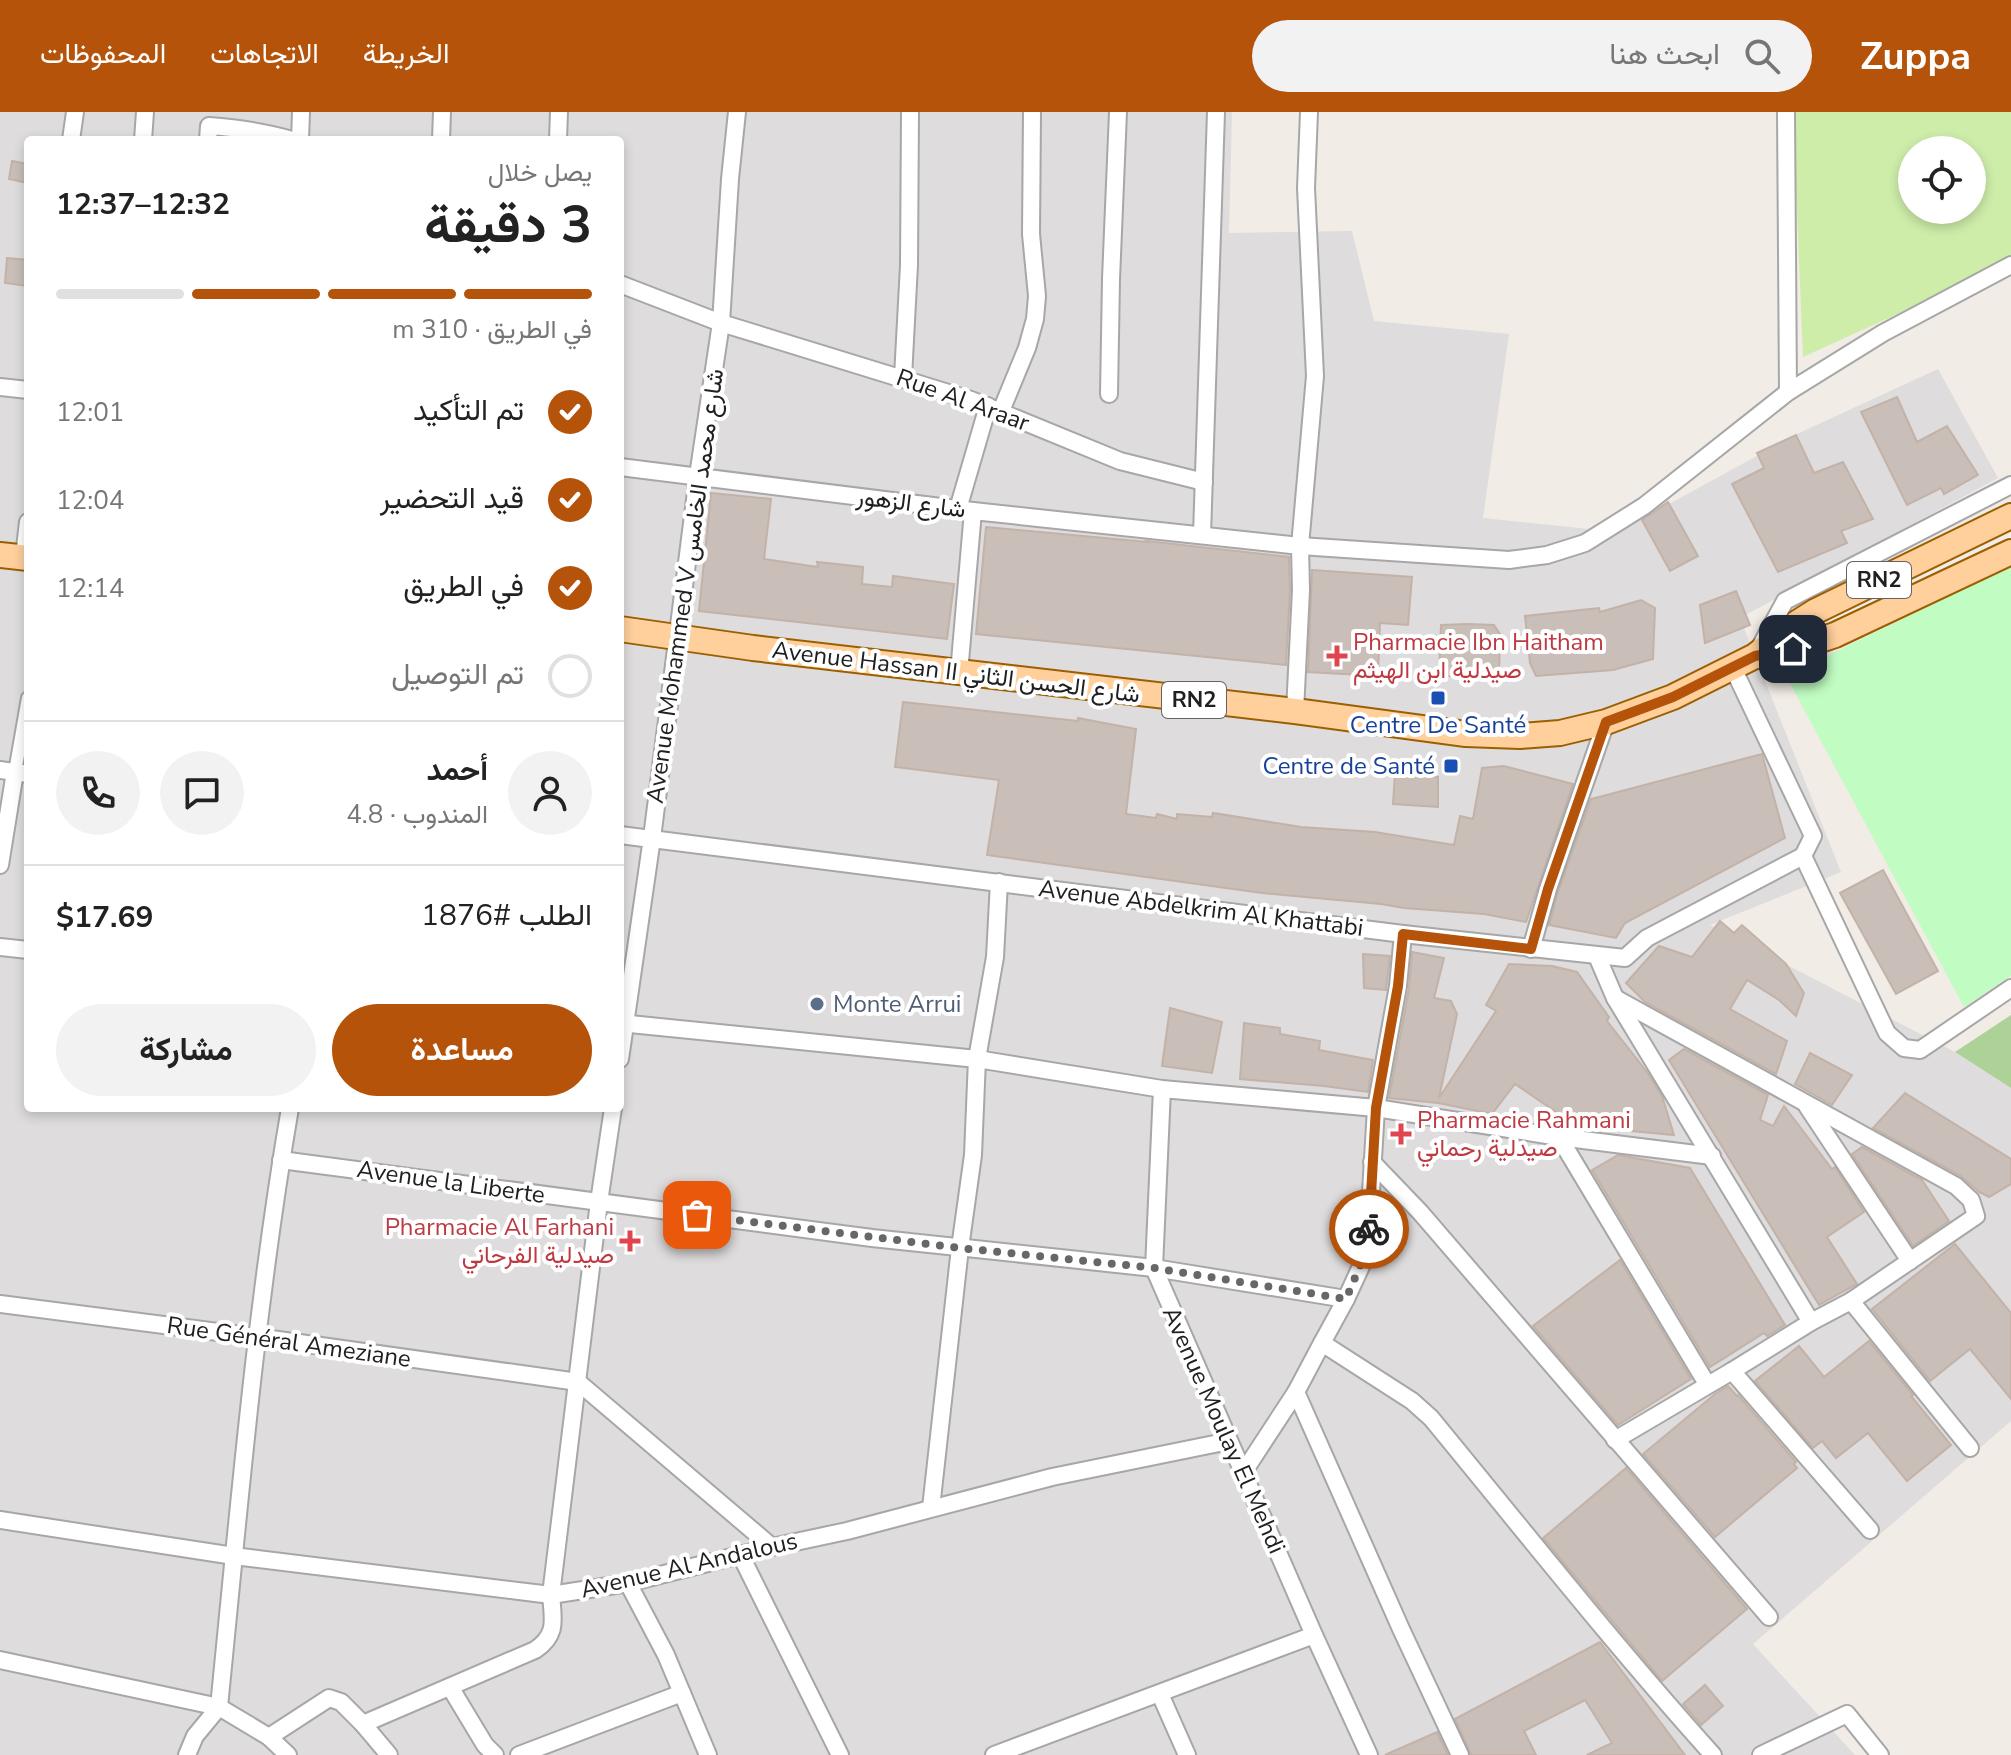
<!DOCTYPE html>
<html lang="ar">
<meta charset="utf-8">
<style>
:root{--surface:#fff;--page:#f2f2f2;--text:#222;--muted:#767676;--line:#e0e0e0;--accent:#b45309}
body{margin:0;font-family:"Nunito Sans",Vazirmatn,sans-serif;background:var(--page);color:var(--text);direction:rtl;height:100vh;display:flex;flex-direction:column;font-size:30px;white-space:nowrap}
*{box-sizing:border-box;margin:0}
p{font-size:26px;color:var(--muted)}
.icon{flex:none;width:44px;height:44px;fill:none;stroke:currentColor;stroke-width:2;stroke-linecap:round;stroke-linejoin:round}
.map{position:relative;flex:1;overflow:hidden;direction:ltr}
.drawer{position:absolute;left:24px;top:24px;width:600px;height:976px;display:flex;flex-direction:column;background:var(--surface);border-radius:8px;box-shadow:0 4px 12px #0003;direction:rtl}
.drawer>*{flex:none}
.tools{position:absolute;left:1898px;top:24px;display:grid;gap:16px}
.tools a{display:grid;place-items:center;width:88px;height:88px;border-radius:50%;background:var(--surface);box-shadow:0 4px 12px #0003;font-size:40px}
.pin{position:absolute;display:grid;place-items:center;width:68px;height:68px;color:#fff;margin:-34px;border-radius:16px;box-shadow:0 4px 12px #0006}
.courier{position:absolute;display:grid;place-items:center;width:80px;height:80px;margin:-40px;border:6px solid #b45309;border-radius:50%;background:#fff;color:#222;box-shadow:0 2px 10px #0007}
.head em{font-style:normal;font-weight:700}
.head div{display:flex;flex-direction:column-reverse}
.head{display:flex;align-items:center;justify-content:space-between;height:136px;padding:0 32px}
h1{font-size:52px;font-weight:700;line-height:60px}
.bar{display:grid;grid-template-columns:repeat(4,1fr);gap:12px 8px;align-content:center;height:96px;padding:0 32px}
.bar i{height:10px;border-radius:6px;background:var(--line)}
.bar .on{background:var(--accent)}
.bar p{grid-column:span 4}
.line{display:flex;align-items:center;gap:20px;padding:0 32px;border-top:2px solid var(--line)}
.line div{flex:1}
.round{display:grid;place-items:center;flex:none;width:84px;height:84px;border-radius:42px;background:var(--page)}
ol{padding:0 32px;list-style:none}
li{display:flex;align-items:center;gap:24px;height:88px}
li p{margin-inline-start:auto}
li .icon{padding:8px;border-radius:50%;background:var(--accent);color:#fff;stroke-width:4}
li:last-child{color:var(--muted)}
li i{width:44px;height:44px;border:4px solid var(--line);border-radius:50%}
.action{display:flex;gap:16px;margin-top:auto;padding:16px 32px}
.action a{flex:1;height:92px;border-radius:48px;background:var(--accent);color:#fff;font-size:32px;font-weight:700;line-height:92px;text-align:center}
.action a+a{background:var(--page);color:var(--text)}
header{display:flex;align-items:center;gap:48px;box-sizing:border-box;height:112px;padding:0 40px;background:var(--accent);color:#fff}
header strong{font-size:38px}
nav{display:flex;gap:44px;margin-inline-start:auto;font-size:28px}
.search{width:560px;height:72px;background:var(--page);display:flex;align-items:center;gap:20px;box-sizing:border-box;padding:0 28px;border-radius:44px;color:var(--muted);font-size:30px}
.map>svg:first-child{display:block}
</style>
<header>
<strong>Zuppa</strong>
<div class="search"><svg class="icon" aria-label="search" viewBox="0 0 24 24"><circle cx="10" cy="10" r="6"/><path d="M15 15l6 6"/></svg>ابحث هنا</div>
<nav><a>الخريطة</a><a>الاتجاهات</a><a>المحفوظات</a></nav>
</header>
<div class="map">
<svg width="2011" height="1643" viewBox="0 0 2011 1643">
<rect width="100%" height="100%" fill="#f1ece5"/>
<!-- residential -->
<path fill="#dedcdd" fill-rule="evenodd" d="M0 0H1232L1229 121 1352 119 1374 209 1509 222 1483 406 1618 420 1795 323 1938 257 1998 366 1740 506 1841 760 1710 813 1955 940 2011 976V1309L1753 1532 1855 1643H0ZM28 28H620V996H28Z"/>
<!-- grass -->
<path fill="#ceeda9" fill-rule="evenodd" d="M1793 0H2011V150L1803 245ZM1912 38H1972V98H1912Z"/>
<!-- forest -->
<path fill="#acd298" d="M2011 903V976L1955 940Z"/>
<!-- park -->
<path fill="#c1fcc2" d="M2011 454V864L1964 895 1786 564Z"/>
<!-- building -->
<g fill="#c9beb8" stroke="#c3b2a7" stroke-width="2">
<path d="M12 49 28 52V71L9 67Z"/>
<path d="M7 146 28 148V174L5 171Z"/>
<path d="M1897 285 1917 330 1947 314 1978 363 1944 382 1941 376 1907 393 1861 300Z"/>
<path d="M1796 323 1814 361 1843 350 1873 407 1841 419 1847 431 1778 460 1732 372 1764 356 1757 341Z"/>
<path d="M711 381 771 387 764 447 818 455 817 450 863 455 862 472 892 475 893 464 954 472 947 527 699 499Z"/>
<path d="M1668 390 1698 444 1670 459 1642 408Z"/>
<path d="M986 415 1148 430 1147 429 1289 445 1290 478 1286 553 976 522Z"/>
<path d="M1312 458 1412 465 1408 513 1380 511 1378 564 1308 560Z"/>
<path d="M1736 479 1750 513 1705 531 1700 493Z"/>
<path d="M1641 488 1655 496 1653 547 1613 558 1536 564 1530 551 1525 504 1599 496 1600 500Z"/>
<path d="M1468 512 1494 513 1500 522 1499 565 1439 564 1441 513Z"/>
<path d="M903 590 1050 606 1078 609V606L1136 617 1126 702 1156 706 1157 702 1177 707V702L1212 705 1213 701 1301 715 1375 720 1454 733 1460 704 1473 707 1482 656 1504 654 1573 672 1526 810 1484 802 1404 796 1381 792 1262 781 987 743 999 668 895 655Z"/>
<path d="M1762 642 1785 726 1625 811 1616 826 1549 813 1558 780 1591 687Z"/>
<path d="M1395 661 1438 665V695L1393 692Z"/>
<path d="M1883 758 1938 859 1896 882 1840 781Z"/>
<path d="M1720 809 1734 821 1742 813 1786 852 1804 881 1796 904 1779 888 1747 868 1730 897 1787 929 1776 962 1645 890 1626 871 1659 834 1692 845Z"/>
<path d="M1412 840 1444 846 1434 886 1451 889 1457 902 1439 986 1496 899 1486 893 1509 852 1552 854 1577 860 1609 905 1607 909 1647 960 1662 984 1674 1023 1599 1016 1565 1006 1515 972 1492 1002 1438 991 1389 986 1409 876Z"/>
<path d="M1363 842 1390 844 1386 878 1364 876Z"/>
<path d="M1170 896 1222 910 1212 961 1162 954Z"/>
<path d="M1244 911 1280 916V922L1320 929 1319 938 1373 948 1368 980 1324 974 1240 967Z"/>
<path d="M1684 937 1768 983 1760 1008 1773 1014 1784 994 1832 1057 1835 1055 1864 1100 1827 1125 1857 1172 1819 1193 1669 948Z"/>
<path d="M1810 941 1852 963 1832 993 1795 972Z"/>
<path d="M1905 981 2011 1047V1072L1989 1085 1979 1080 1961 1064 1873 1016Z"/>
<path d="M1862 1035 1922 1068 1949 1109 1913 1134 1852 1042Z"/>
<path d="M1618 1043 1690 1056 1785 1213 1767 1224 1764 1221 1710 1255 1592 1058Z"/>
<path d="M1955 1132 2011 1201V1287L1970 1237 1930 1269 1872 1197Z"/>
<path d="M1620 1148 1691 1267 1618 1313 1533 1214Z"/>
<path d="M1869 1229 1913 1283 1911 1284 1951 1333 1907 1369 1868 1321 1836 1346 1822 1329 1813 1336 1755 1269 1799 1234 1824 1265Z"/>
<path d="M1728 1274 1737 1284 1738 1283 1796 1350 1794 1352 1797 1356 1715 1425 1643 1342 1715 1282Z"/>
<path d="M1626 1356 1747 1497 1662 1569 1543 1426Z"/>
<path d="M1600 1530 1685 1643H1587L1612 1631 1585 1588 1524 1619 1536 1643H1471L1455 1607Z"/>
<path d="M1705 1573 1723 1594 1701 1613 1683 1592Z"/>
<path d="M1437 1620 1448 1643H1385Z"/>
</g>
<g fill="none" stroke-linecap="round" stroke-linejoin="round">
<defs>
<path id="pedestrian" d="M15 660 28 586"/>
<g id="minor">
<path d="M1786 0 1788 280"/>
<path d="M71 28 75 0"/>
<path d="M143 28 145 0"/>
<path d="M208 28 209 14C237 16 265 20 292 28"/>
<path d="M300 28 301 0"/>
<path d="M441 28 442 0"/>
<path d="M558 28 559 0"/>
<path d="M620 172 721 211 971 288 1120 349 1204 370"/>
<path d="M903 265 909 153 910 0"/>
<path d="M0 275 28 278"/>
<path d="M1109 282 1111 167 1118 0"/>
<path d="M1001 299 1027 236 1035 207 1037 184 1031 122 1032 0"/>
<path d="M620 355 973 399 1300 434 1509 448 1547 443 1585 431 1644 394 1788 280 1883 221 2011 153"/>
<path d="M958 397 988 294"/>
<path d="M1202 423 1216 0"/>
<path d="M24 445 28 410"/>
<path d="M1760 535 1785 489 2011 373"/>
<path d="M1733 556 1813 724 1803 744 1887 921 1904 936 1920 938 2011 876"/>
<path d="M959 561 973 399"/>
<path d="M1295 599 1301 478 1300 434 1315 264 1306 76 1309 0"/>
<path d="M0 658 28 662"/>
<path d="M620 723 1403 822 1625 846 1647 826 1803 744"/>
<path d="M0 753 15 660"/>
<path d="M0 835 28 838"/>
<path d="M1531 837 1548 777 1606 610"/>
<path d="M1597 844 1615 886 1811 1210"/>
<path d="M620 911 977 947 1162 977 1376 996 1559 1025 1712 1044"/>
<path d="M620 947 652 726 698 364 721 211 730 67 737 0"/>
<path d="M1162 977 1154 1156 1314 1523 1369 1643"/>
<path d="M1807 994 1910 1149"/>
<path d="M1559 1025 1707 1272"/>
<path d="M281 1048 872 1126 1154 1156 1346 1187 1363 1150 1368 1131 1376 996 1398 874 1403 822"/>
<path d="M1372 1050 1420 1100 1769 1505"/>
<path d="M1346 1187 1322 1231 1412 1289 1431 1306C1524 1419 1615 1534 1713 1643"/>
<path d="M1851 1189 1970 1336"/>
<path d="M0 1192 257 1225 578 1270 772 1435"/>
<path d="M1322 1231 1296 1280 1401 1517 1460 1643"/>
<path d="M1732 1259 1870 1418"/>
<path d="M1615 1328 1732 1259 1811 1210 1851 1189 1976 1104 1971 1088 1956 1074 1615 886"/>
<path d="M1243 1361 1296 1280"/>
<path d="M931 1396 960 1136 973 1043 977 947 995 845 999 770"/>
<path d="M0 1408 234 1444 551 1483 628 1471 772 1435 847 1419 1052 1365 1229 1329"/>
<path d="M740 1442 840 1643"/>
<path d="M628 1471 666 1543 708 1643"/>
<path d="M0 1548 219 1595 269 1625 288 1643"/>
<path d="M450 1575 485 1633 495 1643"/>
<path d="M1160 1582 1187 1643"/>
<path d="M269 1625 329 1586 341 1590 363 1612"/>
<path d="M187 1643 195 1624 219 1595C239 1395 256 1194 290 996"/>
<path d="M389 1643 363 1612 535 1538C558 1523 553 1507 551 1483L599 1090 613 996"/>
<path d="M519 1643 682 1581"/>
<path d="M994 1643 1314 1523"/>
<path d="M1761 1643 1847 1602 1880 1643"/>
</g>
<g id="primary">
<path d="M0 443 28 446"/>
<path d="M620 517 753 536 1295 599 1466 622 1520 624 1560 621 1606 610 1673 585 1755 544 1797 511 1816 499 2011 404"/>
<path d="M1757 544 1793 537 1835 523 2011 440"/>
</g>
</defs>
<!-- pedestrian casing -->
<use href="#pedestrian" stroke="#a7a7a7" stroke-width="16"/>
<!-- minor casing -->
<use href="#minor" stroke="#a7a7a7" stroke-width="20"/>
<!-- primary casing -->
<use href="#primary" stroke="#9b5f00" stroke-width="28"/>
<!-- pedestrian -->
<use href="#pedestrian" stroke="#fff" stroke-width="12"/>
<!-- minor -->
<use href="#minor" stroke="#fff" stroke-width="16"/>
<!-- primary -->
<use href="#primary" stroke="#ffcf9c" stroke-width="24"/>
</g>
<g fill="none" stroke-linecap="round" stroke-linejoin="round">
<!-- done -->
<path stroke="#696765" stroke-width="8" stroke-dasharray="0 14.4" d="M697 1103 960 1136 1154 1156 1346 1187 1366 1140 1369 1117"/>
<!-- route -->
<path stroke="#b45309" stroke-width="10" d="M1369 1117 1376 996 1398 874 1403 822 1531 837 1548 777 1606 610 1673 585 1755 544 1793 537"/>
</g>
<!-- markers -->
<g fill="#e0444e" stroke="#fff" stroke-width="3">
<path d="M1333 532h8v8h8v8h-8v8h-8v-8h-8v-8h8z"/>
<path d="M1397 1010h8v8h8v8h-8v8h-8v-8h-8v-8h8z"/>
<path d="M626 1117h8v8h8v8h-8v8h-8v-8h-8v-8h8z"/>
</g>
<g fill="#1a4fb4" stroke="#fff" stroke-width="3">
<rect x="1430" y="578" width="16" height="16" rx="4"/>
<rect x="1443" y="646" width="16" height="16" rx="4"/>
</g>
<circle fill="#5c6f8a" stroke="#fff" stroke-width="3" cx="817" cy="892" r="8"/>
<g text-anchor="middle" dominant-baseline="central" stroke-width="8" stroke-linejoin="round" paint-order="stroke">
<!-- shield labels -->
<g fill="#fff" stroke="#636363" stroke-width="2">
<rect x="1847" y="450" width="64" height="36" rx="6"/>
<rect x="1162" y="570" width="64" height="36" rx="6"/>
</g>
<g font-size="22" font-weight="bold" fill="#202020">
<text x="1879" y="468">RN2</text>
<text x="1194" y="588">RN2</text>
</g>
<!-- street labels -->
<g font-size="24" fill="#202020" stroke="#fff">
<text transform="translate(963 288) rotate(20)">Rue Al Araar</text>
<text transform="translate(911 391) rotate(7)">شارع الزهور</text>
<text transform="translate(685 474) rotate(-82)">Avenue Mohammed V شارع محمد الخامس</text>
<text transform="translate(956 560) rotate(7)">Avenue Hassan II شارع الحسن الثاني</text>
<text transform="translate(1201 796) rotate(7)">Avenue Abdelkrim Al Khattabi</text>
<text transform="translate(451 1070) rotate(8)">Avenue la Liberte</text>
<text transform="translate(289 1230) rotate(8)">Rue Général Ameziane</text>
<text transform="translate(1224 1318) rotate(66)">Avenue Moulay El Mehdi</text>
<text transform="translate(689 1453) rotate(-13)">Avenue Al Andalous</text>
</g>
<!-- health labels -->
<g font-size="24" fill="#be3a42" stroke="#fff" text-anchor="start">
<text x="1353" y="530">Pharmacie Ibn Haitham<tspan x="1353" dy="28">صيدلية ابن الهيثم</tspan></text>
<text x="1417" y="1008">Pharmacie Rahmani<tspan x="1417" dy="28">صيدلية رحماني</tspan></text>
<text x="614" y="1115" text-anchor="end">Pharmacie Al Farhani<tspan x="614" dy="28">صيدلية الفرحاني</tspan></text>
</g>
<!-- transit labels -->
<g font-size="24" fill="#164399" stroke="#fff">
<text x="1438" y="613">Centre De Santé</text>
<text x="1435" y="654" text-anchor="end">Centre de Santé</text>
</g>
<!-- service labels -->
<g font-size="24" fill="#4e5e75" stroke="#fff" text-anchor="start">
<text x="833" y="892">Monte Arrui</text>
</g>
</g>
</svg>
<div class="tools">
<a><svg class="icon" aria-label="locate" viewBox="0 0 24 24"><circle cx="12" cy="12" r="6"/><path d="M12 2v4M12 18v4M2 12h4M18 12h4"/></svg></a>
</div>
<div class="pin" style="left:697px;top:1103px;background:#ea580c"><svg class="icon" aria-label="bag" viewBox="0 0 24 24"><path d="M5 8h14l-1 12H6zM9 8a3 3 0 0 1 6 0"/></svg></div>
<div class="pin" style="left:1793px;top:537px;background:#1f2937"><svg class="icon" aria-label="home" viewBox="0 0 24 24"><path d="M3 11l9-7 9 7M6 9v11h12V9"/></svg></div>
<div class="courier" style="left:1369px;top:1117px"><svg class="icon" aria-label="bike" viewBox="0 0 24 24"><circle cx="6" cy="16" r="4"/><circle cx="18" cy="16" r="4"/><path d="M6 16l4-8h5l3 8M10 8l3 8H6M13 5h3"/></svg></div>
<section class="drawer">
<div class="head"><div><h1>3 دقيقة</h1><p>يصل خلال</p></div><em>12:32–12:37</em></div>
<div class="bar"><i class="on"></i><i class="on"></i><i class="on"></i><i></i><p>في الطريق · 310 m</p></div>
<ol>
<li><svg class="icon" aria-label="check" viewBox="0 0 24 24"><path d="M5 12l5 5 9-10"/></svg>تم التأكيد<p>12:01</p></li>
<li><svg class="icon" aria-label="check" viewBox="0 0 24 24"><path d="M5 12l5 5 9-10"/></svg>قيد التحضير<p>12:04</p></li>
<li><svg class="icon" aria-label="check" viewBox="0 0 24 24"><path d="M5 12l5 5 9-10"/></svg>في الطريق<p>12:14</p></li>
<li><i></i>تم التوصيل</li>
</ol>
<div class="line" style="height:144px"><a class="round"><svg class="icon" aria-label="person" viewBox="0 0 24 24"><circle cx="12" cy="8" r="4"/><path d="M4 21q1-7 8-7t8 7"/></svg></a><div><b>أحمد</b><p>المندوب · 4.8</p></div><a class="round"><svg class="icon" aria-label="chat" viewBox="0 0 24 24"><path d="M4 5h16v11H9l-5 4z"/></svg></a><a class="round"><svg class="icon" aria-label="phone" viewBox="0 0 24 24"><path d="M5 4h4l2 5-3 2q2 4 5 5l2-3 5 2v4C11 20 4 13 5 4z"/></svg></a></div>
<div class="line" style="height:104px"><div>الطلب #1876</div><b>$17.69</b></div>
<div class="action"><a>مساعدة</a><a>مشاركة</a></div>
</section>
</div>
